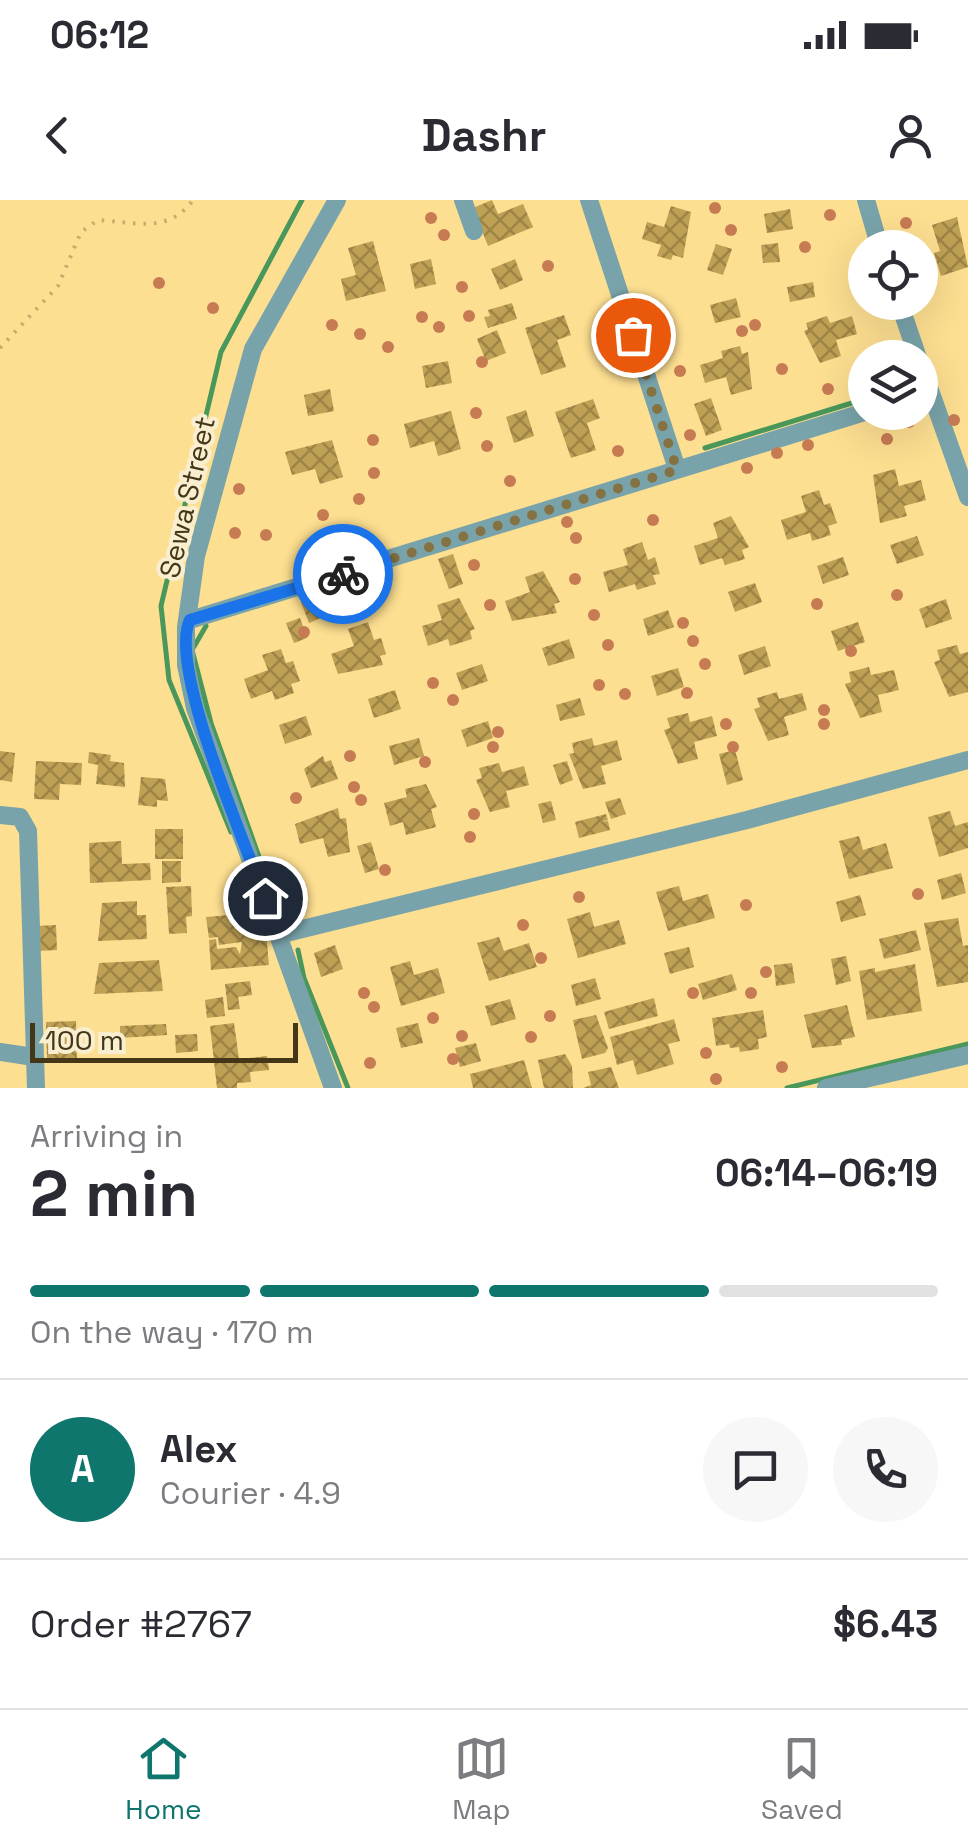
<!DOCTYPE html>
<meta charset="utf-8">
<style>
:root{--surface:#fff;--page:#f7f7f7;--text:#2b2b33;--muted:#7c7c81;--line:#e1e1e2;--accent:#0f766e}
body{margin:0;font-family:"Space Grotesk",sans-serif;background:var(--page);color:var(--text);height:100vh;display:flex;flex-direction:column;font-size:38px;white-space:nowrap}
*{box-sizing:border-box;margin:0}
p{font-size:32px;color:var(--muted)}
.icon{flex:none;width:55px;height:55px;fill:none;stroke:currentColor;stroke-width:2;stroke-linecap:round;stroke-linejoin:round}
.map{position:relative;height:888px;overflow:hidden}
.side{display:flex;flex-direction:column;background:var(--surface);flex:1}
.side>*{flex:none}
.tools{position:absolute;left:848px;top:30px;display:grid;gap:20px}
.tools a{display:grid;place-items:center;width:90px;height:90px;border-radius:50%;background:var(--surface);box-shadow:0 10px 40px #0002;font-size:50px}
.scale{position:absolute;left:30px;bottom:25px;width:268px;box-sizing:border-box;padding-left:10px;border:5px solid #433717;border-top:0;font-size:28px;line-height:35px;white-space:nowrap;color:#433717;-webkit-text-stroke:8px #faeed0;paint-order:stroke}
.pin{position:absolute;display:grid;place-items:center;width:85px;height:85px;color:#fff;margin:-42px;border:5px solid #fff;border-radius:50%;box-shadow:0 2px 10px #0007}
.courier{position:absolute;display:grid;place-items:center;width:100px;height:100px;margin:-50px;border:8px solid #1a73e8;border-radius:50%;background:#fff;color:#222;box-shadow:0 2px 12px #0007}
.head em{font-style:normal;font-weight:700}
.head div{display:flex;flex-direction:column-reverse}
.head{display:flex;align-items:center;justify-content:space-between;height:170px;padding:0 30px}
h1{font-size:65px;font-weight:700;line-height:75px}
.bar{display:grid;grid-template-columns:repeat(4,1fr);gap:15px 10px;align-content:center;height:120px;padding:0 30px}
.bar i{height:12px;border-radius:8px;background:var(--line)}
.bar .selected{background:var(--accent)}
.bar p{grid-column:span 4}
.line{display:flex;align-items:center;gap:25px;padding:0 30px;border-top:2px solid var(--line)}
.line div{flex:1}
.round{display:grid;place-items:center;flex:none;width:105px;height:105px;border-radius:52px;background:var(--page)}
.status{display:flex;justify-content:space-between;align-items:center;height:70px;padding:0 50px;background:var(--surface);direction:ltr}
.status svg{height:28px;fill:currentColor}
header{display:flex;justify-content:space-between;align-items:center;height:130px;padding:0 30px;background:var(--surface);font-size:45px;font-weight:700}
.tabs{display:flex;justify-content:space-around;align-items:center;height:140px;border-top:2px solid var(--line);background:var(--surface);font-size:28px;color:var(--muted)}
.tabs a{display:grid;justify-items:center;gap:5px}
.tabs .selected{color:var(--accent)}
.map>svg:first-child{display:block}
</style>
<div class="status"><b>06:12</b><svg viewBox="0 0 49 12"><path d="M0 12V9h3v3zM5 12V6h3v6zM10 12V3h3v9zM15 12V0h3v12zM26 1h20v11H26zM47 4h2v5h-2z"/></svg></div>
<header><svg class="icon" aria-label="back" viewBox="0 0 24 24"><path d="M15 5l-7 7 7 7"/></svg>Dashr<svg class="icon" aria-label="person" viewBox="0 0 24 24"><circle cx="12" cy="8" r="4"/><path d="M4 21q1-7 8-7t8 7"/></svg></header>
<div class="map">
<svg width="968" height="888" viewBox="0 0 968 888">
<defs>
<pattern id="building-cross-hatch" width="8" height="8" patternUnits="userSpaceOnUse" patternTransform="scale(2.5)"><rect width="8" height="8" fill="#bfa155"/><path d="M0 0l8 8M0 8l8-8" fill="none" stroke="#9d8445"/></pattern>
</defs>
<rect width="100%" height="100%" fill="#fddf91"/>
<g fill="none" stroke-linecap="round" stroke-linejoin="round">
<!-- stream -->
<g stroke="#49975a" stroke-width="5">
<path d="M705 248 865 199"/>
<path d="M206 426 192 450 211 523 268 682"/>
<path d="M231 632 169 480 161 406 221 152 302 0"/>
<path d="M298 750 304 778 348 888"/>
<path d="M787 888 968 844"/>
</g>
</g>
<!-- building -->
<g fill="url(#building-cross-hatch)">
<path d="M492 0 498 14 523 4 533 27 488 46 473 8Z"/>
<path d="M671 6 691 12 683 58 673 55 671 60 657 56 661 45 642 39 647 22 664 27Z"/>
<path d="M790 9 793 29 767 33 764 14Z"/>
<path d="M957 17 968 67 941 76 934 53 940 51 932 25Z"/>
<path d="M373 41 386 91 346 101 341 79 356 75 348 48Z"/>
<path d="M778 43 780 62 763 63 761 45Z"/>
<path d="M716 44 732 49 723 75 707 70Z"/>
<path d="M431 59 436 84 415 89 410 64Z"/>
<path d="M515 59 523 80 500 90 491 69Z"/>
<path d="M813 82 815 97 790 102 787 87Z"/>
<path d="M736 98 741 117 715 123 710 105Z"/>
<path d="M512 103 517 119 488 128 484 117 490 116 488 110Z"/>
<path d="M564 115 571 135 557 140 566 167 541 175 525 128Z"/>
<path d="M827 116 830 123 852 116 857 134 836 140 841 156 820 163 804 131 808 129 806 123Z"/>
<path d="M497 130 506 153 486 161 477 139Z"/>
<path d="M740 146 742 154 748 152 752 189 731 195 726 177 705 183 700 165 723 158 721 151Z"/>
<path d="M448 161 452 183 426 188 422 166Z"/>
<path d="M330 189 334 211 308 216 304 195Z"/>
<path d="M711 198 722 230 706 236 694 204Z"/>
<path d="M593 199 600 218 587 223 596 250 571 258 555 212Z"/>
<path d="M526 210 534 236 514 243 506 217Z"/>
<path d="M451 211 461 249 438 256 434 241 410 248 404 224Z"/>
<path d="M332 240 343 277 320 284 315 269 292 275 285 252Z"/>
<path d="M895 269 899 286 921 280 926 300 904 306 907 316 880 323 873 275Z"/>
<path d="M819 290 824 305 830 303 837 323 828 326 831 335 812 341 810 333 787 340 781 320 806 312 801 296Z"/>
<path d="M731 316 749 347 742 350 745 359 725 365 722 358 700 365 694 346 718 338 713 323Z"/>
<path d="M917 336 924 355 897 364 890 345Z"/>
<path d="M642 342 648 360 655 357 660 374 653 375 656 384 637 390 635 384 609 392 603 372 628 365 623 349Z"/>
<path d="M453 354 463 384 449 389 438 359Z"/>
<path d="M843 357 849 375 823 384 817 366Z"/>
<path d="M543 371 560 402 554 404 557 413 512 421 505 401 530 392 525 377Z"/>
<path d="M755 383 762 402 735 412 728 392Z"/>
<path d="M317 396 325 416 309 423 301 402Z"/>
<path d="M459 398 475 429 470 431 472 439 450 446 448 439 428 446 422 426 442 420 437 405Z"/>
<path d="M946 399 952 419 926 428 919 409Z"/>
<path d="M668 410 674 427 648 436 643 419Z"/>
<path d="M300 418 307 438 294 443 286 423Z"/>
<path d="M368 422 374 440 381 438 386 454 380 456 383 465 338 474 331 454 354 446 348 429Z"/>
<path d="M858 422 865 442 838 451 831 431Z"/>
<path d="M569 439 575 458 548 466 542 448Z"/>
<path d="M957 445 960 454 968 452V492L949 497 934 462 940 460 937 450Z"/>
<path d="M765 446 771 466 744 475 738 455Z"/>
<path d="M281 449 286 463 293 461 300 481 291 484 294 493 275 500 272 491 251 499 244 479 268 470 262 455Z"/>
<path d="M482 464 488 481 462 490 456 473Z"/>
<path d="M869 467 871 475 894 470 899 490 878 495 882 512 860 518 845 484 851 482 849 472Z"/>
<path d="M678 468 684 487 657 496 651 476Z"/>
<path d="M395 490 401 509 374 518 368 499Z"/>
<path d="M777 492 779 499 802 493 807 510 784 517 789 535 768 541 754 509 760 507 757 498Z"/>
<path d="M580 498 585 515 560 521 556 505Z"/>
<path d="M688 513 690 522 712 516 717 536 694 542 698 559 678 564 664 530 670 528 667 518Z"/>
<path d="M306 516 312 535 285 544 279 525Z"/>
<path d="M488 521 493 538 467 547 461 530Z"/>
<path d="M419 538 424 556 394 565 389 546Z"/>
<path d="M592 538 594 546 617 540 622 560 601 566 606 584 583 589 569 554 574 553 572 543Z"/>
<path d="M735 550 743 580 727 585 719 554Z"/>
<path d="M0 551 15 553 12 582 0 580Z"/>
<path d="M89 552 111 555 110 561 124 563 125 587 96 584 98 565 88 563Z"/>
<path d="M323 556 325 562 331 560 338 579 311 588 304 569Z"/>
<path d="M36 561 82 563 81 585 60 584 59 600 34 599Z"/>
<path d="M567 561 573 580 560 585 553 565Z"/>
<path d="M499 563 502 572 524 566 529 585 506 591 510 607 490 612 476 580 482 578 479 568Z"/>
<path d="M141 577 165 579 168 601 157 600V607L138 605Z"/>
<path d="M426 584 437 607 431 609 436 627 406 635 403 622 390 626 384 603 407 597 405 589Z"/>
<path d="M620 598 626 614 611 619 605 602Z"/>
<path d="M551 601 556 620 543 623 538 604Z"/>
<path d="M338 608 340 619 346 618 350 652 328 657 323 638 300 644 295 624Z"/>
<path d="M950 611 955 626 968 622V648L939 657 928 617Z"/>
<path d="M606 614 608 620 600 622 608 621 610 630 579 638 575 622Z"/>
<rect x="155" y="629" width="28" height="30"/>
<path d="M859 636 863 650 886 643 893 668 849 679 839 641Z"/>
<path d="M121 641 122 664 150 663 151 680 90 683 89 643Z"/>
<path d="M371 642 379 669 365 673 357 646Z"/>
<path d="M162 661H181V682L162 683Z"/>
<path d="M961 673 966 693 942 700 937 680Z"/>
<path d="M191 686 192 716 186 717 187 733 169 734 166 687Z"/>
<path d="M679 686 683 701 708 694 715 718 668 731 656 692Z"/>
<path d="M860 695 866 715 841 722 836 702Z"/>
<path d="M137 701V715H146L147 739 98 741 102 703Z"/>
<path d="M590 712 594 727 619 720 626 744 578 758 567 719Z"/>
<path d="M241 714 242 724 265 721 269 765 211 770 209 740 216 739 217 749 236 747 240 754 242 742 219 745 218 737 209 738 206 717Z"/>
<path d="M958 718 963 746 968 745V782L937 787 924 723Z"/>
<path d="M56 725 57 750 37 751 36 726Z"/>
<path d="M916 730 921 750 884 759 879 739Z"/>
<path d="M499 737 504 751 529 743 537 767 489 781 477 743Z"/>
<path d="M335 745 343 769 321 777 314 753Z"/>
<path d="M689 747 694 767 670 774 664 753Z"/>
<path d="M846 756 851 781 836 785 831 759Z"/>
<path d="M159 760 163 791 94 794 99 763Z"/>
<path d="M410 761 414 775 438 768 445 793 401 806 390 767Z"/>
<path d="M792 763 795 783 776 786 774 765Z"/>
<path d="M915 764 922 811 867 820 859 771 875 768V772Z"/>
<path d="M732 774 737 790 703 800 698 784Z"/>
<path d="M595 778 601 799 576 806 571 785Z"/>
<path d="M250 781 252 795 238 797 240 809 228 810 225 784Z"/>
<path d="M223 797 225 816 207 818 205 800Z"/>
<path d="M654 798 658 816 609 829 604 812Z"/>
<path d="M510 799 516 819 491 826 485 806Z"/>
<path d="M847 805 855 837 841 840 842 845 812 848 804 815Z"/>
<path d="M763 810 767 837 758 839 759 849 740 852 739 847 730 848 729 844 716 846 712 818Z"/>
<path d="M596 815 608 848 605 853 582 859 573 820Z"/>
<path d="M674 819 680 841 668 844 674 864 637 875 633 860 617 865 610 837Z"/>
<path d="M76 821 77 860 47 861 46 822Z"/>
<path d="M234 823 239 859 267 856 269 870 250 872 251 882 237 883V888H217L210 826Z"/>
<path d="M418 823 423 843 401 848 396 828Z"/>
<path d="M166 824 167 835 120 838V826Z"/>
<path d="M197 834 198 851 176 853 175 835Z"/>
<path d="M476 843 481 861 460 867 455 848Z"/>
<path d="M565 854 572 866 573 888H544L538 860Z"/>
<path d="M524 860 532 888H473L470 874Z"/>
<path d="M611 867 619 888H583L591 885 588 872Z"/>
</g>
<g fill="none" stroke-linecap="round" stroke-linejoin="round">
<!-- path -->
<path stroke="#c4ac6c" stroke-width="4" stroke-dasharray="2.5 8" stroke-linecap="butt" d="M0 148 58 86 81 32 98 20C135 22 169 34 193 0"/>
<!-- minor -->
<g stroke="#79a3aa" stroke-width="18">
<path d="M337 0 253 149 196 356 186 427V465L195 508 278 735 747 620 968 560"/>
<path d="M463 0 474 31"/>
<path d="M589 0 677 269"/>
<path d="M866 0 880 48"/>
<path d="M899 102 918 158"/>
<path d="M920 162 968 297"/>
<path d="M190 420 865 212"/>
<path d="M0 615 20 617 28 631 36 888"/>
<path d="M278 735 333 888"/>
<path d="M0 852 34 857"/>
<path d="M826 888 968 855"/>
</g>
</g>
<!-- trees -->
<g fill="#c77b53">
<circle cx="715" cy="8" r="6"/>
<circle cx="830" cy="15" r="6"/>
<circle cx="431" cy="18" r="6"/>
<circle cx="906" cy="23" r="6"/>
<circle cx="731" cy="30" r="6"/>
<circle cx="444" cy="35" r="6"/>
<circle cx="805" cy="47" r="6"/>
<circle cx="548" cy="66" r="6"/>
<circle cx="159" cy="83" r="6"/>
<circle cx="462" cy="87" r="6"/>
<circle cx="213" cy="108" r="6"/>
<circle cx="469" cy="116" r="6"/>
<circle cx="422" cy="117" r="6"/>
<circle cx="332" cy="125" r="6"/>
<circle cx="755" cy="125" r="6"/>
<circle cx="439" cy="127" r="6"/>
<circle cx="742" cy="131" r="6"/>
<circle cx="360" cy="134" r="6"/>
<circle cx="617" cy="144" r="6"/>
<circle cx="388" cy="147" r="6"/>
<circle cx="482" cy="162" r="6"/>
<circle cx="782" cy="169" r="6"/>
<circle cx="680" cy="171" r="6"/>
<circle cx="828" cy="189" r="6"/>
<circle cx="476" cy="213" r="6"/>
<circle cx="954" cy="220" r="6"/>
<circle cx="909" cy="222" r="6"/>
<circle cx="690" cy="235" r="6"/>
<circle cx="887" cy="239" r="6"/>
<circle cx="373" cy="240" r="6"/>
<circle cx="808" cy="245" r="6"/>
<circle cx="487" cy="246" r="6"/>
<circle cx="618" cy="251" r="6"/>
<circle cx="777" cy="253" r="6"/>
<circle cx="747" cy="268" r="6"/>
<circle cx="374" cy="273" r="6"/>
<circle cx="510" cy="281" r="6"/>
<circle cx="239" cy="289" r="6"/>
<circle cx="359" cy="299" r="6"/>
<circle cx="323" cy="315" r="6"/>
<circle cx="653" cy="320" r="6"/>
<circle cx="567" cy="322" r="6"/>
<circle cx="235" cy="333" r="6"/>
<circle cx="266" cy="335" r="6"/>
<circle cx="576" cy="338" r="6"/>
<circle cx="474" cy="365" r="6"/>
<circle cx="575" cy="379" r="6"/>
<circle cx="897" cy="395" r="6"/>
<circle cx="817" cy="404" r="6"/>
<circle cx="490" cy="405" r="6"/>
<circle cx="594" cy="415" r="6"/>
<circle cx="683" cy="423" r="6"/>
<circle cx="304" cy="432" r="6"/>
<circle cx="693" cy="441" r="6"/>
<circle cx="608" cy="445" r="6"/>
<circle cx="851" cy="451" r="6"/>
<circle cx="705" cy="464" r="6"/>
<circle cx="433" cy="483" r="6"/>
<circle cx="599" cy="485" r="6"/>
<circle cx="687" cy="493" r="6"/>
<circle cx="625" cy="494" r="6"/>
<circle cx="453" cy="500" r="6"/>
<circle cx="824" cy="510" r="6"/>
<circle cx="726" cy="524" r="6"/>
<circle cx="824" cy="524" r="6"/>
<circle cx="498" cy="532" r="6"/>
<circle cx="493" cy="547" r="6"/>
<circle cx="733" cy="547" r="6"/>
<circle cx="350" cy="556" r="6"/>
<circle cx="425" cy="562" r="6"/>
<circle cx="354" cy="587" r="6"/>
<circle cx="296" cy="598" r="6"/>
<circle cx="361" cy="600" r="6"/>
<circle cx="474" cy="614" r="6"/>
<circle cx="470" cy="637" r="6"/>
<circle cx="385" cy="670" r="6"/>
<circle cx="293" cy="690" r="6"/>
<circle cx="918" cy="694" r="6"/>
<circle cx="579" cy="697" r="6"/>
<circle cx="746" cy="705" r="6"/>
<circle cx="523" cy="725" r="6"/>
<circle cx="541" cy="758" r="6"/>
<circle cx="766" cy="772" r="6"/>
<circle cx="364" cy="793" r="6"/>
<circle cx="693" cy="793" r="6"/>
<circle cx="751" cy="793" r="6"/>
<circle cx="374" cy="807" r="6"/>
<circle cx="550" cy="816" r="6"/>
<circle cx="433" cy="818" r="6"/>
<circle cx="462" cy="836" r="6"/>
<circle cx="531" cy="837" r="6"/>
<circle cx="706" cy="853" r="6"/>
<circle cx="453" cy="859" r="6"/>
<circle cx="370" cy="863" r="6"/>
<circle cx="782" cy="867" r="6"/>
<circle cx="716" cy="879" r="6"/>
</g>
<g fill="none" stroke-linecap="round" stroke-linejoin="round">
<!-- done -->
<path stroke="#847242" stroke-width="10" stroke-dasharray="0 18" d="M343 374 677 270 633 135"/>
<!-- route -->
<path stroke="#1a73e8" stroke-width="12" d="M265 698C246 645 167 465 190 420L343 374"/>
</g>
<g text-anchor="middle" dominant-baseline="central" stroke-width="8" stroke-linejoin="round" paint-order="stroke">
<!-- street labels -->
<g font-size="28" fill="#433717" stroke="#faeed0">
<text transform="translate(187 297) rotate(-77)">Sewa Street</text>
</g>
</g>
</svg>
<div class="tools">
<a><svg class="icon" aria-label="locate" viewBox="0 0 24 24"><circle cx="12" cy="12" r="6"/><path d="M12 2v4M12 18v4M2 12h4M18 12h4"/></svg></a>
<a><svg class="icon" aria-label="layers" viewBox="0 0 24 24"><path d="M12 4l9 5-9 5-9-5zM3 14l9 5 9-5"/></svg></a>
</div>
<div class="scale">100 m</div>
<div class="pin" style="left:633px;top:135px;background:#ea580c"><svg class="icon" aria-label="bag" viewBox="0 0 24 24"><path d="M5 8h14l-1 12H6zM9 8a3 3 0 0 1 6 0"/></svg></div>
<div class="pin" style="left:265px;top:698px;background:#1f2937"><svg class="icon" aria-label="home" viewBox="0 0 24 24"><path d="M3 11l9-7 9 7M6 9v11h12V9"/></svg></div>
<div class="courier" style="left:343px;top:374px"><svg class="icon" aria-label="bike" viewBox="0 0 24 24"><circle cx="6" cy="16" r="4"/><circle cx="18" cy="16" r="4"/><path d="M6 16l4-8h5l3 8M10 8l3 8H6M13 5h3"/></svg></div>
</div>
<section class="side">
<div class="head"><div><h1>2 min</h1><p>Arriving in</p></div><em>06:14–06:19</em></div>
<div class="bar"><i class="selected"></i><i class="selected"></i><i class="selected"></i><i></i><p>On the way · 170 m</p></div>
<div class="line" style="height:180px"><b class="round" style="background:var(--accent);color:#fff">A</b><div><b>Alex</b><p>Courier · 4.9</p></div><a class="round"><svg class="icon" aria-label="chat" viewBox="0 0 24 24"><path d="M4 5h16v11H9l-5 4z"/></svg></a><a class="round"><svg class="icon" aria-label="phone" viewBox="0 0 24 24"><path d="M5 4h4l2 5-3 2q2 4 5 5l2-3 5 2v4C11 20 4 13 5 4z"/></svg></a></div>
<div class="line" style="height:130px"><div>Order #2767</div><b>$6.43</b></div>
</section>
<nav class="tabs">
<a class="selected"><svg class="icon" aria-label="home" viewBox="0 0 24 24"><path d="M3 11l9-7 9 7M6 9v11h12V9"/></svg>Home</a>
<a><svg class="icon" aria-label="map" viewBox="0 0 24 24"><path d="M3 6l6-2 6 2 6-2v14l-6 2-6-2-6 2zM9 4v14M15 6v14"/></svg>Map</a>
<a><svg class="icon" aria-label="saved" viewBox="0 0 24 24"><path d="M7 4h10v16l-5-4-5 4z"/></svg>Saved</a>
</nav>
